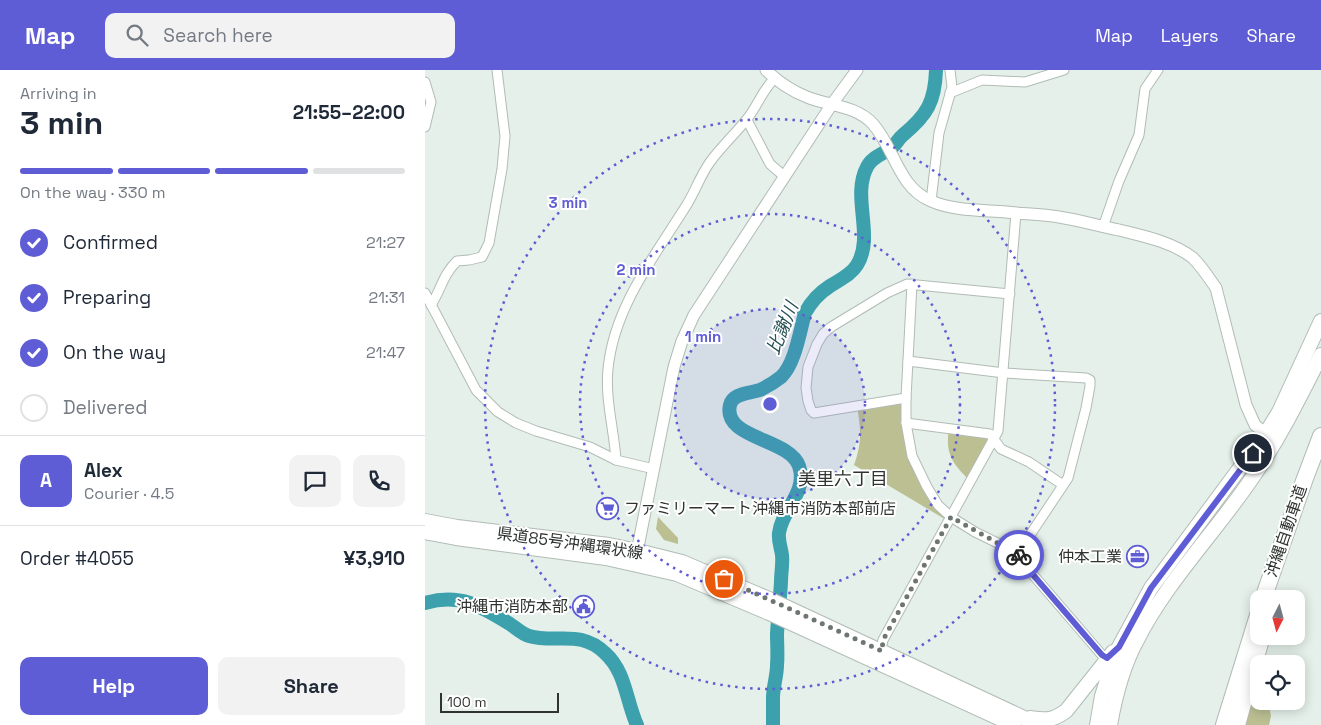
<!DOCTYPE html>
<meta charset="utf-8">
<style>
:root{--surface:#fff;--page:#f2f2f3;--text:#1f2937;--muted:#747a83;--line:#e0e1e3;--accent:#5f5dd5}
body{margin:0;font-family:"Space Grotesk","Noto Sans JP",sans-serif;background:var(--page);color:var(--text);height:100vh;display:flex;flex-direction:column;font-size:19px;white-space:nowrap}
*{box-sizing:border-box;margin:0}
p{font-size:16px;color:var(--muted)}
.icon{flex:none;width:28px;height:28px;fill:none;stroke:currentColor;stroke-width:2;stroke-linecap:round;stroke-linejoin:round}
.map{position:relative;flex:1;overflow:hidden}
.side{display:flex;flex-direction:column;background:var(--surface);width:425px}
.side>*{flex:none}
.needle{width:32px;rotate:186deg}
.buttons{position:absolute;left:825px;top:520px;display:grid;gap:10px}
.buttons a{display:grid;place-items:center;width:55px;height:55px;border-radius:10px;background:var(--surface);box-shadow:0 2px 12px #0003;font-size:25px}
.scale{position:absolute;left:15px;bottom:12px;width:119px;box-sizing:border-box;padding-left:5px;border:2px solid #2f3431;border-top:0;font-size:14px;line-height:18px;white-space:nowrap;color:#2f3431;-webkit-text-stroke:4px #fff;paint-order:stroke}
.pin{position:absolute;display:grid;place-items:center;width:42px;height:42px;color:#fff;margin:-21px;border:2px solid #fff;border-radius:50%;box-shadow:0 1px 5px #0007}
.courier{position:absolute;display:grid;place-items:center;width:50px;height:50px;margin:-25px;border:4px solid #5f5dd5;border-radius:50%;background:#fff;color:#222;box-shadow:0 1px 6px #0007}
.summary em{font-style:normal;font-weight:800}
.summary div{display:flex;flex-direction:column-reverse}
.summary{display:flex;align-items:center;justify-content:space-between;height:85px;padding:0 20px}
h1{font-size:32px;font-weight:800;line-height:38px}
.bar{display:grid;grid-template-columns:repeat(4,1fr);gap:8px 5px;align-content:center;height:60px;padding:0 20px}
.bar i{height:6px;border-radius:4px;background:var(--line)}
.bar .selected{background:var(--accent)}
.bar p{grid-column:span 4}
.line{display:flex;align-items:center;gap:12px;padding:0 20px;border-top:1px solid var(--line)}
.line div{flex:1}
.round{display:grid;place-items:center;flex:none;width:52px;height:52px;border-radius:10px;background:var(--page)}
ol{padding:0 20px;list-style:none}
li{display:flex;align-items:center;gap:15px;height:55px}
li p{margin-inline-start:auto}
li .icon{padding:5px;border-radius:50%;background:var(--accent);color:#fff;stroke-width:4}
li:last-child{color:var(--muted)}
li i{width:28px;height:28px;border:2px solid var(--line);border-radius:50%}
.cta{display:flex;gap:10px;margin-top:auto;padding:10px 20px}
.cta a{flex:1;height:58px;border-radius:10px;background:var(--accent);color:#fff;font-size:20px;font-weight:800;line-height:58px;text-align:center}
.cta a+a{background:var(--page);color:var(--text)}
header{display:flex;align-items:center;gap:30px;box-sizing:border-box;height:70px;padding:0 25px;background:var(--accent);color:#fff}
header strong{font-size:24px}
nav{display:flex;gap:28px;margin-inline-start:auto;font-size:18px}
.search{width:350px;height:45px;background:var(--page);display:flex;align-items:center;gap:12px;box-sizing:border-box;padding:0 18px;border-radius:10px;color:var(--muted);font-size:19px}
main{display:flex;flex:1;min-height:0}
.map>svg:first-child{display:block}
</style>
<header>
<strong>Map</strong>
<div class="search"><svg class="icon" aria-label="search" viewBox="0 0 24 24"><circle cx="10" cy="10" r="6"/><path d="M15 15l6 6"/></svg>Search here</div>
<nav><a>Map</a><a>Layers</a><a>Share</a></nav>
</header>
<main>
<section class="side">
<div class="summary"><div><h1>3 min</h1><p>Arriving in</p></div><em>21:55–22:00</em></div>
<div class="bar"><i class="selected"></i><i class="selected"></i><i class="selected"></i><i></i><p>On the way · 330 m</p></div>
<ol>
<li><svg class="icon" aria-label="check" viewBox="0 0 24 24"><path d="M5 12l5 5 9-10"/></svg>Confirmed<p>21:27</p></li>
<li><svg class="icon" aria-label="check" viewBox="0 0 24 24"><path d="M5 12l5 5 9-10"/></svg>Preparing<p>21:31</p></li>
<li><svg class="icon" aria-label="check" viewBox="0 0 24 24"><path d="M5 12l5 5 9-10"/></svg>On the way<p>21:47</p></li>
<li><i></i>Delivered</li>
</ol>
<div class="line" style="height:90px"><b class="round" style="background:var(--accent);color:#fff">A</b><div><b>Alex</b><p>Courier · 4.5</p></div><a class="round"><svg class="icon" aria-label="chat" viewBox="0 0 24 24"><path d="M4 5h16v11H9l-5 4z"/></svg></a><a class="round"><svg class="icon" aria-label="phone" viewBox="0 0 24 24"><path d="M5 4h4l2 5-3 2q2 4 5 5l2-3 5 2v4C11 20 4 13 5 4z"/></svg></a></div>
<div class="line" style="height:65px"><div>Order #4055</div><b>¥3,910</b></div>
<div class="cta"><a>Help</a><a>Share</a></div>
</section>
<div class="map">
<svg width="896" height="655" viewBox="0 0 896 655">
<rect width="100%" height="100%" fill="#e4f0e9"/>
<!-- green -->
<g fill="#bbbf92">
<path d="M481 328 483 371 523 451 429 395C437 373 436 359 432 337Z"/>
<path d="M524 358 569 368 545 411C527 393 520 384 524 358Z"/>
<path d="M233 447 253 468V474L239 470 231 459Z"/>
<path d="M834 606V631H843L846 646 844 655H819Z"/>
</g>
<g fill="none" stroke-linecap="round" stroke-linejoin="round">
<!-- river -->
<g stroke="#3ca0ad" stroke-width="14">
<path d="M0 533C35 523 56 536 85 554 91 558 97 564 104 566 132 574 155 559 180 583 201 602 201 631 212 655"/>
<path d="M348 655C348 646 348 637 348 628 348 617 352 606 352 595 353 585 352 574 352 564 353 547 355 529 356 512 356 503 358 493 357 485 356 477 353 471 354 463 357 439 383 422 374 396 364 368 297 369 305 335 308 322 327 324 337 319 343 316 351 311 356 307 370 294 375 261 380 243 386 232 394 223 405 216 414 210 426 205 432 195 450 166 426 127 442 97 446 88 457 84 465 79 471 75 473 69 478 65 502 45 510 32 511 0"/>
</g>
<defs>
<g id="minor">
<path d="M0 12 6 32 0 57"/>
<path d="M525 23 557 10 600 12 639 0"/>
<path d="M322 50 345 94 360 107"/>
<path d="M506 131 514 63 527 17 525 0"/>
<path d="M678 157 694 111 714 65 720 19 733 0"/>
<path d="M487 214 481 328V353L487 386 502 417 513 435 526 447 550 462 593 483 597 492 677 585 682 588"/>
<path d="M0 223 51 320 73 342 91 353 111 361 165 377 191 390 229 399"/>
<path d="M6 235C17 218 17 206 32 191L44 190 57 187 64 173 77 99 80 66 72 0"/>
<path d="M483 291 579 303 661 308 665 310V316L661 338 643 408 593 483"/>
<path d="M481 328 389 343 386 340 383 331 381 318 383 297 392 274 398 264 406 257 462 223 482 214 585 224"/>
<path d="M481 353 565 364 576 379 604 392 638 415"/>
<path d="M191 390C189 359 180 330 183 299 189 237 229 187 261 136 270 122 275 106 285 92 296 77 310 64 322 49 332 37 338 19 350 8"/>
<path d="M455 584 458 570 573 361 591 143"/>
</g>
<g id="tertiary">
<path d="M341 0C352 11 367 21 382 27 403 36 431 35 448 54 470 79 473 117 506 131 529 141 557 140 581 142 599 144 617 144 634 147 654 150 674 156 694 160 718 166 748 172 768 188 777 197 784 208 791 218L821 335 830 355 847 369"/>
<path d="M211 487 249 297 257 271 269 245 407 34 432 0"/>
</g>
<g id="primary">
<path d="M0 451 32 457 184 475 213 481 257 492 344 529 614 655"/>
<path d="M0 462 31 468 181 488 252 504 344 543 589 655"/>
<path d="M605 648C622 650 627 651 641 641L688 582"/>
<path d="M672 655 677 626 688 591 694 577 726 518 841 363 854 342 896 251"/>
<path d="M685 655C690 627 697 598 711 572 740 514 786 467 823 414 852 373 874 329 896 285"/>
</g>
<g id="motorway">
<path d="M838 529 879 411 896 366"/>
<path d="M799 655 834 542"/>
<path d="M812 655 837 566"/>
</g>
</defs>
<!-- minor casing -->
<use href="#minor" stroke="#b1bcb5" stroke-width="11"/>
<!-- tertiary casing -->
<use href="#tertiary" stroke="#b1bcb5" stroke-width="13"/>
<!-- primary casing -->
<use href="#primary" stroke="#b1bcb5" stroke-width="16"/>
<!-- motorway casing -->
<use href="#motorway" stroke="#b1bcb5" stroke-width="18"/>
<!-- minor -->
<use href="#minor" stroke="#fff" stroke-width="9"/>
<!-- tertiary -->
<use href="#tertiary" stroke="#fff" stroke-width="11"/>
<!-- primary -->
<use href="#primary" stroke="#fff" stroke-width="14"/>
<!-- motorway -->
<use href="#motorway" stroke="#fff" stroke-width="16"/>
</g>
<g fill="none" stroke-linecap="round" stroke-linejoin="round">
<!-- done -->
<path stroke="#6e7671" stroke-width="5" stroke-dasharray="0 9" d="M299 509 457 581 458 570 526 447 594 485"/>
<!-- route -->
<path stroke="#5f5dd5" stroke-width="6" d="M594 485 597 492 677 585 682 588 694 577 726 518 828 383"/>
</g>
<!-- distance rings -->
<circle cx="345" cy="334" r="95" fill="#5f5dd5" fill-opacity=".12"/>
<g fill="none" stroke="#5f5dd5" stroke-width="2.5" stroke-dasharray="2.5 5">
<circle cx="345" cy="334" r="95"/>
<circle cx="345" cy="334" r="190"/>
<circle cx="345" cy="334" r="285"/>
</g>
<!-- icons -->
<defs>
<symbol id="supermarket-ring" viewBox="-11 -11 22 22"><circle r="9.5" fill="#fff" stroke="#5f5dd5" stroke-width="1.5"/><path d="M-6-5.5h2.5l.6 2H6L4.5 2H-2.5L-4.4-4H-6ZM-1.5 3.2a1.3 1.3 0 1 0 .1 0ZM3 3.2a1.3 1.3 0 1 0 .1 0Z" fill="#5f5dd5"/></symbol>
<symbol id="office-ring" viewBox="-11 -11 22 22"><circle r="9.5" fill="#fff" stroke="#5f5dd5" stroke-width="1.5"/><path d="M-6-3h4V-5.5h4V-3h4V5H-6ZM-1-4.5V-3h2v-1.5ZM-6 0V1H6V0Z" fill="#5f5dd5"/></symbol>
<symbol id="civic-ring" viewBox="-11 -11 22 22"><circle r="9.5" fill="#fff" stroke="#5f5dd5" stroke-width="1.5"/><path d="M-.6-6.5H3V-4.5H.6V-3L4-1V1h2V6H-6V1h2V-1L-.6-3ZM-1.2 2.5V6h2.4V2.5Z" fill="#5f5dd5"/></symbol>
</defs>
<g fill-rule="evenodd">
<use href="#supermarket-ring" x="170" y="426" width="25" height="25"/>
<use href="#office-ring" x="700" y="474" width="25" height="25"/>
<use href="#civic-ring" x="146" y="524" width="25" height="25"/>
</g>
<g text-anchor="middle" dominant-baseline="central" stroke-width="4" stroke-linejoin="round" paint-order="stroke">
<!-- poi labels -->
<g font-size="16" fill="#2f3431" stroke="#fff" text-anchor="end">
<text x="199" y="438" text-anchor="start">ファミリーマート沖縄市消防本部前店</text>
<text x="697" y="486">仲本工業</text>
<text x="143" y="536">沖縄市消防本部</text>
</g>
<!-- street labels -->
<g font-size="16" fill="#2f3431" stroke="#fff">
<text transform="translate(861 461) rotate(-71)">沖縄自動車道</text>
<text transform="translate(145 473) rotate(8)">県道85号沖縄環状線</text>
</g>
<!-- water labels -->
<g font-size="18" font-style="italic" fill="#265157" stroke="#fff">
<text transform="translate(357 258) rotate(-68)">比謝川</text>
</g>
<!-- neighbourhood labels -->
<g font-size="18" fill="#2f3431" stroke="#fff">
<text x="418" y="408">美里六丁目</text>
</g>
</g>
<circle cx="345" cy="334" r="8" fill="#5f5dd5" stroke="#fff" stroke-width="2.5"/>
<g font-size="15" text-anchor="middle" font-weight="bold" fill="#5f5dd5" stroke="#fff" stroke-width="4" stroke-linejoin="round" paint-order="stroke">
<text x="143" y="138">3 min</text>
<text x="211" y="205">2 min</text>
<text x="278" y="272">1 min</text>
</g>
</svg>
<div class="buttons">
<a><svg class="needle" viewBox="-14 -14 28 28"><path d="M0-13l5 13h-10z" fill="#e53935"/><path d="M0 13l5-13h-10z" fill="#747a83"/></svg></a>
<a><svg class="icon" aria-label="locate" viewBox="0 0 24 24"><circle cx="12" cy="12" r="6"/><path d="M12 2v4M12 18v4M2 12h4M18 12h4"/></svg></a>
</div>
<div class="scale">100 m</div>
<div class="pin" style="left:299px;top:509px;background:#ea580c"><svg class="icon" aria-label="bag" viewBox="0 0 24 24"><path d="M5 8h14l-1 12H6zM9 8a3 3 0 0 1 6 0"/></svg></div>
<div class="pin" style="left:828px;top:383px;background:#1f2937"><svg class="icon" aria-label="home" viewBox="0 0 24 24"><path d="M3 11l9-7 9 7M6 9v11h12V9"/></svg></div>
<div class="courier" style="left:594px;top:485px"><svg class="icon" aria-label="bike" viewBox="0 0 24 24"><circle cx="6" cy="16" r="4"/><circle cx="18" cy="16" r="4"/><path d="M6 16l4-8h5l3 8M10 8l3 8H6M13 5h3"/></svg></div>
</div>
</main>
